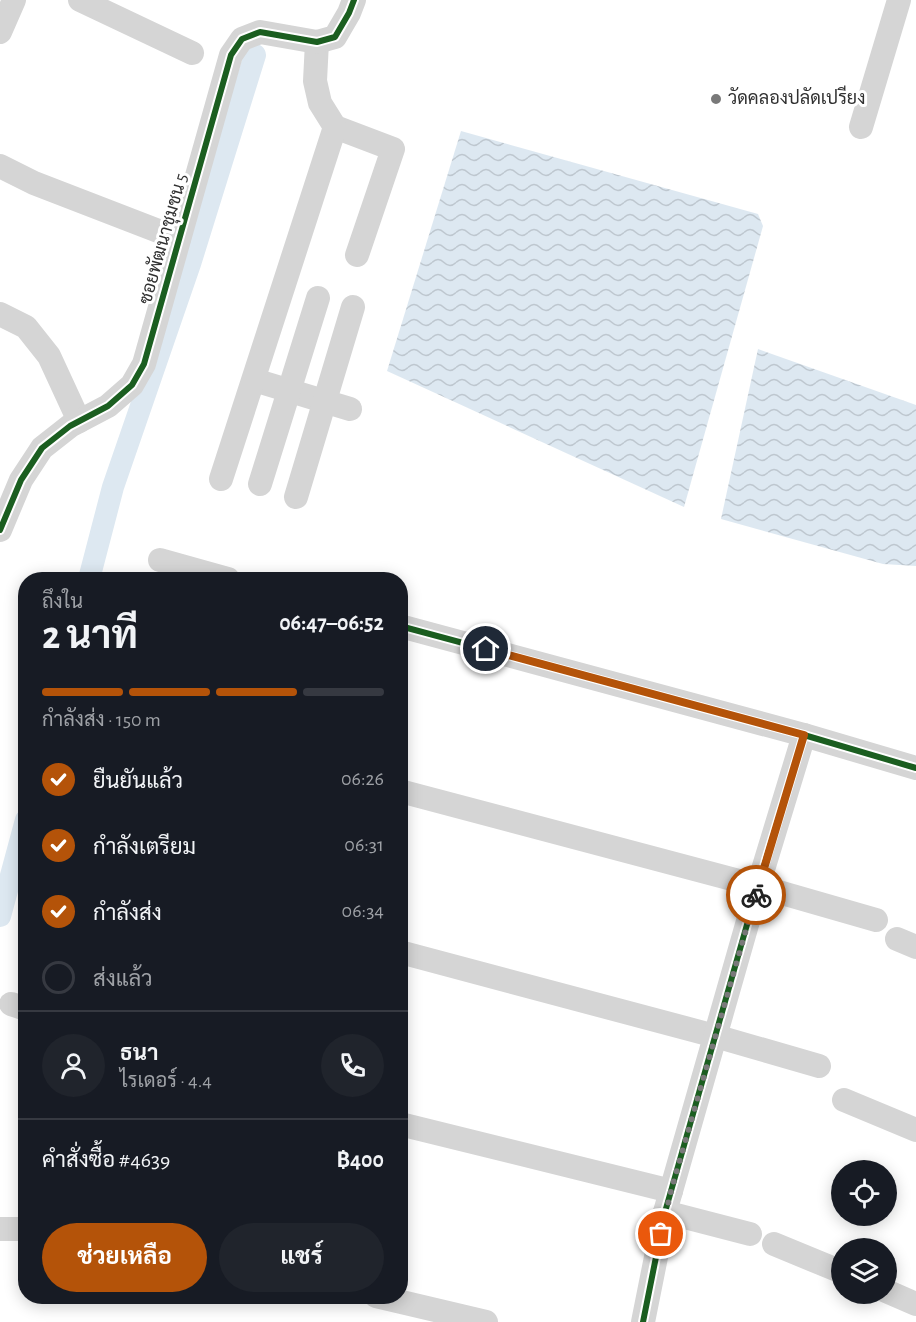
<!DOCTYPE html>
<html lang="th">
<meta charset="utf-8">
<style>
:root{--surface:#171b24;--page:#20242c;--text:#f1f3f6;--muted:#9ea1a6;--line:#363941;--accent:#b45309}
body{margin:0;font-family:"Alegreya Sans",Sarabun,sans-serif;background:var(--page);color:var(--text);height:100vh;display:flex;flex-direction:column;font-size:22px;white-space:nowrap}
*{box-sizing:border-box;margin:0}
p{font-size:20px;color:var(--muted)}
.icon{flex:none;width:33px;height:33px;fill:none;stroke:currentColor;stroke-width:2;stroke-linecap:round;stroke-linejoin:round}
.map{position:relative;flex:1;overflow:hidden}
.drawer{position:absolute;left:18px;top:572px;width:390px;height:732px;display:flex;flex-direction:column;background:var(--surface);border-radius:24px;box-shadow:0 3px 15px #0003}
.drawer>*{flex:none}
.fabs{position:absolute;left:831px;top:1160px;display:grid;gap:12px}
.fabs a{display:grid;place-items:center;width:66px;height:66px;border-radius:50%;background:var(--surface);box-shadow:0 3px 15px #0003;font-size:30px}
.pin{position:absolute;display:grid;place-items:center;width:51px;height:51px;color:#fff;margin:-26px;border:3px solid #fff;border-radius:50%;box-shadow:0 2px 6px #0007}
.courier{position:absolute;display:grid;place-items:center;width:60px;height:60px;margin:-30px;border:4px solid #b45309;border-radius:50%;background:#fff;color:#222;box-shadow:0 2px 8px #0007}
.headline em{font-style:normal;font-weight:700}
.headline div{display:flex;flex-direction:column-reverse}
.headline{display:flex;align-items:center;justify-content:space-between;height:102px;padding:0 24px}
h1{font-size:39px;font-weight:700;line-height:45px}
.bar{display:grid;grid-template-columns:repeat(4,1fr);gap:9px 6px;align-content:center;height:72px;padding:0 24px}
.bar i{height:8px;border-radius:4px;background:var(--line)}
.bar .selected{background:var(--accent)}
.bar p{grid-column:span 4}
.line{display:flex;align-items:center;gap:15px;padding:0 24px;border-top:2px solid var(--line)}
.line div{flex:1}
.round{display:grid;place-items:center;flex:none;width:63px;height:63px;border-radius:32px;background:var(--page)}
ol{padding:0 24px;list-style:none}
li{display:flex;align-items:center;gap:18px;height:66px}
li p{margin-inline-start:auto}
li .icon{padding:6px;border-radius:50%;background:var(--accent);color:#fff;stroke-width:4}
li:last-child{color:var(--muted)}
li i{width:33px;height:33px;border:3px solid var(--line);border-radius:50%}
.action{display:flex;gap:12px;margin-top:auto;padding:12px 24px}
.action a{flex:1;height:69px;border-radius:36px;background:var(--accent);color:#fff;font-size:24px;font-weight:700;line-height:69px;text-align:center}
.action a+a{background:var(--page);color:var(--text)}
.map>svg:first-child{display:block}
</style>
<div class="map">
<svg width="916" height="1322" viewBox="0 0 916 1322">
<defs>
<pattern id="water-waves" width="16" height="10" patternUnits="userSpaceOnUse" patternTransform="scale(1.5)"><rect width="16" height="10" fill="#dde8f1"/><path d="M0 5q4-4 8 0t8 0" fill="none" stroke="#bec7cf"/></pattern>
</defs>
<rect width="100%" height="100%" fill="#fff"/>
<!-- water -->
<g fill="url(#water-waves)">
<path d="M461 131 758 214 763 226 684 507 387 371Z"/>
<path d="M758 349 916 405V566L883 564 721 519Z"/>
</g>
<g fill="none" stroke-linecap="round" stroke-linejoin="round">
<!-- canal -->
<g stroke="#dde8f1" stroke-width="22">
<path d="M89 579 113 487 190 264 255 55"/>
<path d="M0 916 26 820"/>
</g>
<!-- minor -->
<g stroke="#d5d5d5" stroke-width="24">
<path d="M80 0 192 53"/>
<path d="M0 32 14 0"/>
<path d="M335 127 393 149 357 255"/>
<path d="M861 127 899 0"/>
<path d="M0 166 34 183 179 239"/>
<path d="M0 314 26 327 49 356 79 421"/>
<path d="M254 380 350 409"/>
<path d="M221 479 335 127 320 103 315 81 317 42"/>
<path d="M260 484 318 298"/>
<path d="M296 497 353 307"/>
<path d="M0 530 21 480 42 448 70 426 108 406 132 385 144 364 231 55 242 39 260 32 317 42 335 37 349 13 354 0"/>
<path d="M160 560 228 579"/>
<path d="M400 626 804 735 916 768"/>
<path d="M400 791 758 886 876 920"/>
<path d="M897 939 916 947"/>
<path d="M400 952 715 1036 819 1066"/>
<path d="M11 1004 26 1009"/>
<path d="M844 1100 916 1130"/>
<path d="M400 1124 671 1191"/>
<path d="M665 1212 750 1234"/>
<path d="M0 1229H26"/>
<path d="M774 1244 842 1272"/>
<path d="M886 1291 916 1304"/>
<path d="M376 1296 486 1322"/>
<path d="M643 1322 665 1212 671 1191 758 886 804 735"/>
</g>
<defs>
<g id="cycleway">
<path d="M0 530 21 480 42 448 70 426 108 406 132 385 144 364 231 55 242 39 260 32 317 42 335 37 349 13 354 0"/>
<path d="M400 626 804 735 916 768"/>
<path d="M643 1322 665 1212 671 1191 758 886 804 735"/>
</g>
</defs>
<!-- cycleway casing -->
<use href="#cycleway" stroke="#fff" stroke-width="10"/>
<!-- cycleway -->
<use href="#cycleway" stroke="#1b5e20" stroke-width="6"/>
</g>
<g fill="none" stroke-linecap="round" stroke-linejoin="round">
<!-- done -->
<path stroke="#797979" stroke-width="6" stroke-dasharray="0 10.8" d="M661 1234 671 1191 756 895"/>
<!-- route -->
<path stroke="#b45309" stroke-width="8" d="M486 649 804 735 756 895"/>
</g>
<!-- markers -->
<circle fill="#797979" stroke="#fff" stroke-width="2" cx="716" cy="99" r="6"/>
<g text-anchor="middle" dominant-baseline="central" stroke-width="6" stroke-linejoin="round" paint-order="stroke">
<!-- poi labels -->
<g font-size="18" fill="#313131" stroke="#fff" text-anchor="start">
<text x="728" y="99">วัดคลองปลัดเปรียง</text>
</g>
<!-- street labels -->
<g font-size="18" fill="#313131" stroke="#fff">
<text transform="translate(164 239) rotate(-74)">ซอยพัฒนาชุมชน 5</text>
</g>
</g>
</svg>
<div class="fabs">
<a><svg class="icon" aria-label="locate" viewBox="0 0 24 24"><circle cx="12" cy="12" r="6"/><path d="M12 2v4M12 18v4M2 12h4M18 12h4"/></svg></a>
<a><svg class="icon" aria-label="layers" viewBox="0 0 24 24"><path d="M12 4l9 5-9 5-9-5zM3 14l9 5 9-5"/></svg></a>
</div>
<div class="pin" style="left:661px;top:1234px;background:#ea580c"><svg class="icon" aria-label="bag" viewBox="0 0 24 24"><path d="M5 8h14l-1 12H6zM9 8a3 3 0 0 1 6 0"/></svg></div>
<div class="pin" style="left:486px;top:649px;background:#1f2937"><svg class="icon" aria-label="home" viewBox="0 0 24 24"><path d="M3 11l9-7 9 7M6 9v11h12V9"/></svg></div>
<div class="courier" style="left:756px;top:895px"><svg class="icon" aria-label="bike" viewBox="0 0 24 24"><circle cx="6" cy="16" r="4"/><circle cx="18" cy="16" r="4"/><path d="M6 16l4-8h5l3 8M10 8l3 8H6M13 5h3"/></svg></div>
<section class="drawer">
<div class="headline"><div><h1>2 นาที</h1><p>ถึงใน</p></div><em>06:47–06:52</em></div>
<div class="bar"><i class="selected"></i><i class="selected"></i><i class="selected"></i><i></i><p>กำลังส่ง · 150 m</p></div>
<ol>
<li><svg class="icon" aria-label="check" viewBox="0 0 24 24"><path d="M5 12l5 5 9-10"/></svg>ยืนยันแล้ว<p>06:26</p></li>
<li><svg class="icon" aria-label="check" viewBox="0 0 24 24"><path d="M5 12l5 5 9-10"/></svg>กำลังเตรียม<p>06:31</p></li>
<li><svg class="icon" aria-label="check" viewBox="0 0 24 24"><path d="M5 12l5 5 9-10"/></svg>กำลังส่ง<p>06:34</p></li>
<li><i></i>ส่งแล้ว</li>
</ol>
<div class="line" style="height:108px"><a class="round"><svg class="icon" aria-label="person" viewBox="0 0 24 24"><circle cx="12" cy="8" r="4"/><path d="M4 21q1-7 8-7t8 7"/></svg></a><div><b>ธนา</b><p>ไรเดอร์ · 4.4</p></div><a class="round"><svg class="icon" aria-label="phone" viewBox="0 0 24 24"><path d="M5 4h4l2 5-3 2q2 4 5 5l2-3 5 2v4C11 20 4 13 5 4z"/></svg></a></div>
<div class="line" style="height:78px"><div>คำสั่งซื้อ #4639</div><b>฿400</b></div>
<div class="action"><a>ช่วยเหลือ</a><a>แชร์</a></div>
</section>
</div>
